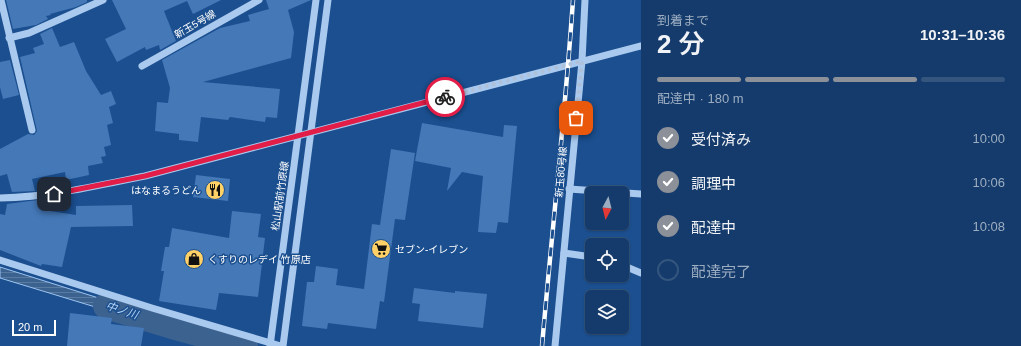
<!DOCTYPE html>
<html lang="ja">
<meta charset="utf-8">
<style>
:root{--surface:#143b6b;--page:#1d4271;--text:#f1f3f6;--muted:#9dadc1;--line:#33557e;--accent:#8c9099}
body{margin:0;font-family:Arial,"Noto Sans JP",sans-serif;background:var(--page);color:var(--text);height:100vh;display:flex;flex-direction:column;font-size:15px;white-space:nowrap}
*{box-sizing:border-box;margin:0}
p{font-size:13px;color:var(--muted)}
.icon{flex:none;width:22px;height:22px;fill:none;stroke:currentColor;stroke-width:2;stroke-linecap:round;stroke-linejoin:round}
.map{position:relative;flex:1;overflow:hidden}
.sheet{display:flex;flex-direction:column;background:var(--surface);width:380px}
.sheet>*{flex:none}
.needle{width:26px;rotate:187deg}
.tools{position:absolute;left:585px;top:186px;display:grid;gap:8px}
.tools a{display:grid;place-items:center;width:44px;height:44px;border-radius:6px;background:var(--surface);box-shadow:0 1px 3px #0004,0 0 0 1px var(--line);font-size:20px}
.scale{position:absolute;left:12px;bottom:10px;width:44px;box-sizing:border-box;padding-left:4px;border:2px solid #fff;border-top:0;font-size:11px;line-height:14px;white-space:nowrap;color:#fff;-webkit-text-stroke:3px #1b4f8f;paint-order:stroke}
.pin{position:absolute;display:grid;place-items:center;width:34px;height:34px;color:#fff;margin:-17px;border-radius:8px;box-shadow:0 2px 6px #0006}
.courier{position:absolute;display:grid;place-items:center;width:40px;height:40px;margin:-20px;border:3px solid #e11d48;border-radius:50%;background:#fff;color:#222;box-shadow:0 1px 5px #0007}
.headline em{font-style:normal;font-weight:600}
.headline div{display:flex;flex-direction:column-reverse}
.headline{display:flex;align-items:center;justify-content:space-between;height:68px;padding:0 16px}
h1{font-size:26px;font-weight:600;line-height:30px}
.bar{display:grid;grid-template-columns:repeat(4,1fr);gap:6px 4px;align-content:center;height:48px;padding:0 16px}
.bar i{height:5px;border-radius:3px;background:var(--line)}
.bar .selected{background:var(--accent)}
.bar p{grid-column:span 4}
ol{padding:0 16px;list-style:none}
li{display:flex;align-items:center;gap:12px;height:44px}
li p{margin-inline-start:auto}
li .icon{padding:4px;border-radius:50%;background:var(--accent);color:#fff;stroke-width:4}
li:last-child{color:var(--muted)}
li i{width:22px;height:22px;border:2px solid var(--line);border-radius:50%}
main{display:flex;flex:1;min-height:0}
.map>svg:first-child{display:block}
</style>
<main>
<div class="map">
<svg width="641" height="346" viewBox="0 0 641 346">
<defs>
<pattern id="water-rules" width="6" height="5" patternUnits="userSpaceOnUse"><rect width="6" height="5" fill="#3c6290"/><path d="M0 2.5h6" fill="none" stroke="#597aa1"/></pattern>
</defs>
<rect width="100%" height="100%" fill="#1b4f8f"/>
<!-- water -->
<g fill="url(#water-rules)" stroke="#9cc4f0">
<path d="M0 267 140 311 138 320 0 278Z"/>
<path d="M164 319 254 343V346H228L176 332 162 327Z"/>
</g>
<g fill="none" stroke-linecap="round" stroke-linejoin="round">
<!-- river -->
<path stroke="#3c6290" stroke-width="26" d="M106 306 179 328 245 346"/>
</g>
<!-- building -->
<g fill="#4478b7">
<path d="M6 0H87V2L76 7 50 14 51 15 46 16 48 19 36 25 13 29Z"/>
<path d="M112 0H221L193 14 187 1 164 11 176 41 160 50 159 45 146 50 145 47 117 62 105 39 126 29Z"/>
<path d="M266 0H311L288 10 294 32 291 58 203 82 280 89 277 118 266 117 265 122 230 117 228 120 201 117 198 142 179 140V134L155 131 157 102 168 103 170 88 162 60 220 28 250 21 248 15 269 9Z"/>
<path d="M52 28 60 47 74 42 86 71 101 95 111 91 116 104 109 107 113 123 107 125 111 145 104 147 106 156 101 157 103 163 88 166 89 175 66 180 65 172 32 179 35 191 12 192 7 174 0 176V149L28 134 34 135 37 131 20 57 35 53 33 48 44 44 40 34Z"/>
<path d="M10 60 19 95 3 99 0 87V62Z"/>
<path d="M422 123 503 137 504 125 517 126 508 223 498 222 496 233 478 232 483 176 462 172 447 191 451 168 415 161Z"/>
<path d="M391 149 415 153 405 220 395 219 384 302 380 301 376 329 328 323 327 329 302 326 307 282H314L316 266 338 269 336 285 364 289 372 224 380 225Z"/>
<path d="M196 175 230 179 228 201 193 197Z"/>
<path d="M38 200V202L51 204 50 211 76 215V206L132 205 133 226 71 227 62 267 42 264 41 266 0 250V214L5 215 7 204Z"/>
<path d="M232 211 261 214 258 237 265 238 258 297 219 293 216 310 159 301 164 271H161L165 247H169L172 228 229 238Z"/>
<path d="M414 288 455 293V291L487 294 483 328 418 321 420 304 412 303Z"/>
<path d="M70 313 112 318 111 324 144 328 141 346H67Z"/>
</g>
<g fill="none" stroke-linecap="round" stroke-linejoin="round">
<!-- minor -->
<g stroke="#a9c9ee" stroke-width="7">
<path d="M1 0 32 130"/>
<path d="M9 38 29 33 103 0"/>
<path d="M142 66 259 0"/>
<path d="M569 189 641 194"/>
<path d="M0 198C49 197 97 186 145 176L641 46"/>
<path d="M564 253 592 257"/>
<path d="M0 260 152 308 281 346"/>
<path d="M622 265 641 273"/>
<path d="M270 346 316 0"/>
<path d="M283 346 328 0"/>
<path d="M555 346 582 61 585 0"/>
</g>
<defs>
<path id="rail" d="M542 346C552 231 565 116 573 0"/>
</defs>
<!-- rail casing -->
<use href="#rail" stroke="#fff" stroke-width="4.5"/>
<!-- rail -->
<use href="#rail" stroke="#1b4f8f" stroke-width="3" stroke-dasharray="9" stroke-linecap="butt"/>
</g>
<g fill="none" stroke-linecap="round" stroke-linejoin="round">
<!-- done -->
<path stroke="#afc1d8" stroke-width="4" stroke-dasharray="0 7.2" d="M445 97 582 61 576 118"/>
<!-- route -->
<path stroke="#e11d48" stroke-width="5" d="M54 194 145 176 445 97"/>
</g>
<!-- icons -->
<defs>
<symbol id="restaurant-disc" viewBox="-11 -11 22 22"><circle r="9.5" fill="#ffd166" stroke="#1b4f8f"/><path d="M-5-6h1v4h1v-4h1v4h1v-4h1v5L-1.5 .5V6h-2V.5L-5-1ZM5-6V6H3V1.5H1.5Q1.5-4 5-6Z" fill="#111"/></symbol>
<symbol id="supermarket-disc" viewBox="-11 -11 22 22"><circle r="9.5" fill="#ffd166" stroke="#1b4f8f"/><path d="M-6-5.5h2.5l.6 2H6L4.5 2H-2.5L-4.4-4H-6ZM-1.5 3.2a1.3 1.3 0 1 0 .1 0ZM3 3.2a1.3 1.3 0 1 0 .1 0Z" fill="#111"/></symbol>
<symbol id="shop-disc" viewBox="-11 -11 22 22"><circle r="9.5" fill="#ffd166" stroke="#1b4f8f"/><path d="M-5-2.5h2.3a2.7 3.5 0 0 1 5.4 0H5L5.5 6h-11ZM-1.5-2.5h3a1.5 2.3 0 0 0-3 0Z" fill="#111"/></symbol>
</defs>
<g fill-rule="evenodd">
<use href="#restaurant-disc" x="204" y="179" width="22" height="22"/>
<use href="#supermarket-disc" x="370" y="238" width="22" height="22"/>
<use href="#shop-disc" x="183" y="248" width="22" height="22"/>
</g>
<g text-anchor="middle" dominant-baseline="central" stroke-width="3" stroke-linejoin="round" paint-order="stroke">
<!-- street labels -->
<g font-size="10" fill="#fff" stroke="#1b4f8f">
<text transform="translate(195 24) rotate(-30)">新玉5号線</text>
<text transform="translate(561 172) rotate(-85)">新玉80号線</text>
<text transform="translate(280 196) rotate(-82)">松山駅前竹原線</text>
</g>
<!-- poi labels -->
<g font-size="10" fill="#fff" stroke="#1b4f8f" text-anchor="start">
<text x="201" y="190" text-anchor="end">はなまるうどん</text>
<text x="395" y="249">セブン-イレブン</text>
<text x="208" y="259">くすりのレデイ 竹原店</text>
</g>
<!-- water labels -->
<g font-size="11" font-style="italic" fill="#b5d3f5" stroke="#1b4f8f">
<text transform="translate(122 310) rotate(18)">中ノ川</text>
</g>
</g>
</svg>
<div class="tools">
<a><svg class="needle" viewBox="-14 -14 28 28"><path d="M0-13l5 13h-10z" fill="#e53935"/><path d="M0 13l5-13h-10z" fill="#9dadc1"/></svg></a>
<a><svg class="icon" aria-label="locate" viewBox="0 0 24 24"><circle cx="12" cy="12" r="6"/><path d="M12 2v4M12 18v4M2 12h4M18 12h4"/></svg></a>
<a><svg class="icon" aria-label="layers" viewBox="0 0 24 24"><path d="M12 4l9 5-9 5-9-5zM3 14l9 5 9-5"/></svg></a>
</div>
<div class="scale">20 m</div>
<div class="pin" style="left:576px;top:118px;background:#ea580c"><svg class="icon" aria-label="bag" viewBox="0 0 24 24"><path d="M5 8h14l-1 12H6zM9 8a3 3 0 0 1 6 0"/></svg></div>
<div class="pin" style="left:54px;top:194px;background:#1f2937"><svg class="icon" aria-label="home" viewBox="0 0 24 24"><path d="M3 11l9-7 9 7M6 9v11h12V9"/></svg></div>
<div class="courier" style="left:445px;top:97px"><svg class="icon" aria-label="bike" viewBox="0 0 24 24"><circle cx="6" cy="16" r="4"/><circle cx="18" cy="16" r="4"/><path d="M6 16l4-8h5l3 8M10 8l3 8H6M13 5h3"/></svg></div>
</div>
<section class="sheet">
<div class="headline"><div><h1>2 分</h1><p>到着まで</p></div><em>10:31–10:36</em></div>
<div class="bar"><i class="selected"></i><i class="selected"></i><i class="selected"></i><i></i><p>配達中 · 180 m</p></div>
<ol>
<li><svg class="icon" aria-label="check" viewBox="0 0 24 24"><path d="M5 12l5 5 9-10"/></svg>受付済み<p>10:00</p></li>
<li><svg class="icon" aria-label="check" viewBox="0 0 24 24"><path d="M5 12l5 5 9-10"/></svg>調理中<p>10:06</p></li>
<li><svg class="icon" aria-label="check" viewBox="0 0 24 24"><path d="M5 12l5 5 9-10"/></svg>配達中<p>10:08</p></li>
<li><i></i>配達完了</li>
</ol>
</section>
</main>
